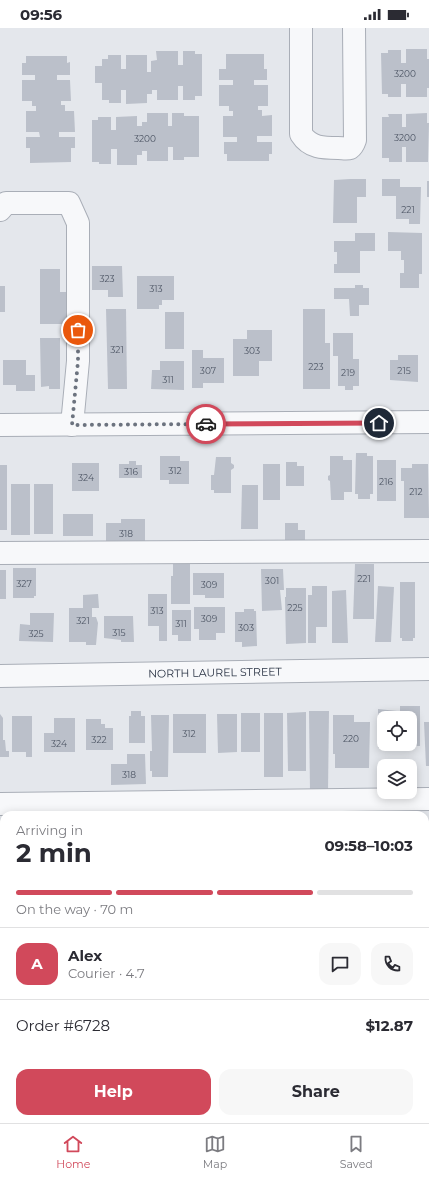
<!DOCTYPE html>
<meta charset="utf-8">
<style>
:root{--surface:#fff;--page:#f7f7f7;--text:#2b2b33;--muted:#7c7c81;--line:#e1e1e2;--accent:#d1495b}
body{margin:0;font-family:Montserrat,sans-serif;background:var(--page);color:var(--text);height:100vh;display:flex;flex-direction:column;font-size:15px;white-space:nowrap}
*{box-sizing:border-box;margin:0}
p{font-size:13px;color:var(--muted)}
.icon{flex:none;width:22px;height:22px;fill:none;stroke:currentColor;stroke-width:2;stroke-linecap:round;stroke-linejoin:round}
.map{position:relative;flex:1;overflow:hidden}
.sheet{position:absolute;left:0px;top:783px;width:429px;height:312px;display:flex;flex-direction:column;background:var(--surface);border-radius:12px 12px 0 0;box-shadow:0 2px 10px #0003}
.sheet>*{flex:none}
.controls{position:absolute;left:377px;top:683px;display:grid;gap:8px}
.controls a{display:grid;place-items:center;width:40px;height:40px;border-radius:8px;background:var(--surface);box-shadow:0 2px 10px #0003;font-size:20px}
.pin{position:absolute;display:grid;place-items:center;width:34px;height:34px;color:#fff;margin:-17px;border:2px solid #fff;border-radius:50%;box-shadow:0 1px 4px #0007}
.courier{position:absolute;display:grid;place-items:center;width:40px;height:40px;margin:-20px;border:3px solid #d1495b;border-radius:50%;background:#fff;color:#222;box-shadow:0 1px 5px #0007}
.summary em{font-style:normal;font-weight:700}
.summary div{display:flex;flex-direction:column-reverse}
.summary{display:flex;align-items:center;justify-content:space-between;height:68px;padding:0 16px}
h1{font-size:26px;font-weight:700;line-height:30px}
.bar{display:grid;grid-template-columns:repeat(4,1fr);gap:6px 4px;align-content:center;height:48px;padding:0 16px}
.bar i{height:5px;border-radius:3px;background:var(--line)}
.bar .selected{background:var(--accent)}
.bar p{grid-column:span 4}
.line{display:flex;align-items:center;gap:10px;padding:0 16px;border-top:1px solid var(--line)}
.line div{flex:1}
.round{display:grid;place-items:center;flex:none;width:42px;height:42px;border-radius:12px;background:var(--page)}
.button{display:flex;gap:8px;margin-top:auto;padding:8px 16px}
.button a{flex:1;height:46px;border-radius:12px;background:var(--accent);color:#fff;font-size:16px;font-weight:700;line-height:46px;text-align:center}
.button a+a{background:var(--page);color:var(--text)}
.status{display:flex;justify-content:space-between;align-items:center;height:28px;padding:0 20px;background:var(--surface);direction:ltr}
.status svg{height:11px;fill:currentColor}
.tab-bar{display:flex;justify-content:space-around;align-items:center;height:56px;border-top:1px solid var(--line);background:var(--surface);font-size:11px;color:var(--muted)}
.tab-bar a{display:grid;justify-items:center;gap:2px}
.tab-bar .selected{color:var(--accent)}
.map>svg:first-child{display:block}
</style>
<div class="status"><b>09:56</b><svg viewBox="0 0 49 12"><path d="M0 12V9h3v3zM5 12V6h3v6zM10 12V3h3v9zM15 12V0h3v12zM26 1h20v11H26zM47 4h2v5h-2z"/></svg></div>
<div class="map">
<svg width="429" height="1095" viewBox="0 0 429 1095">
<rect width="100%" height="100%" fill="#e4e7ec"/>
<!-- building -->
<g fill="#bbc0ca">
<path d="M406 21H427V31H429V60H427V69H406V56H401V69H388V66H382L381 25H388V22H401V35H406Z"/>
<path d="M156 23H178V37H183V23H195V26H202V68H195V72H183V58H178V72H157V62H152V66H147V75L126 76V62H121V75H109V72H102V55H95V38H102V31H108V27H121V41H126V27H147V44H151V33L157 32Z"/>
<path d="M226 26H264V41H267V52H254V57H268V78H258V82H262V88L272 87V108H257V114H272V126H269V133H227V126H224V114H237V109H223V88H233V83H229V78H219V57H233V52H219V41H226Z"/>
<path d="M26 28H67V35L70 34V47H57V52H70L71 73H61V77H65V83H74L75 104H59V109H75V120H71V134L30 135V120H26V109H40L39 104H26V83H36V78H32V73H22V52H35V47H22V35H26Z"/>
<path d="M147 85H168V98H172V85H184V88H199V129H184V132H173V119H168V133H147V123H142V127H137V137H117V121H111V136H99V134H92V92H98V89H111V102H116V89L137 88V98H142V94H147Z"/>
<path d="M427 85V95H429L428 134H406V119H402V134H389V130H382V89H389L388 86H402V99H406V86Z"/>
<path d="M350 151H366V169H357V195H333L334 152Z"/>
<path d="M382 151H400V159H421L420 196H409V191H396V168H382Z"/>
<rect x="427" y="153" width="2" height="16"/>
<path d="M388 204 422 205V246H419V260H400V245H404V232H401V223H388Z"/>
<path d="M355 205H375V223H360V245H334V236H337V224H334V213H355Z"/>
<path d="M92 238H122L123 269H108V262H92Z"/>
<path d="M40 241H60V264H71V296H40Z"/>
<path d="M137 248H174V272H162V277H159V281H137Z"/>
<path d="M355 257H363V260H369V277H359V288H350L349 271H334V260H355Z"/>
<rect x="0" y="258" width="5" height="26"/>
<path d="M106 281H126L127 361H108Z"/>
<path d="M303 281H325V315H330V361H303Z"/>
<rect x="165" y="284" width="19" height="37"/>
<path d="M247 302H272V333H259V348H233V311H247Z"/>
<path d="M333 305H353V331H359V358H353V362H345V358H338V328H333Z"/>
<path d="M40 310H60V361H49V358L41 359Z"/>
<path d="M192 322H203V330H224V355H203V360H192Z"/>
<path d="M398 327H418V354L390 352V332H398Z"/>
<path d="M3 332H26V347H35V363H16V357H3Z"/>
<path d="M160 333H184V362L151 361 152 342H160Z"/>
<path d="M356 425H367V428H373V466H370V471H358V466H355Z"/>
<path d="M160 428H180V433H189V456H169V452H160Z"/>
<path d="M330 428H343V432H352V464H344V472H331L330 453 328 452V448L330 447Z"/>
<path d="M216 429H231V435L234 437V440L231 442V465H214V462H211V447H214Z"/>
<rect x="377" y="432" width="19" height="41"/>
<path d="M129 433H136V437H142V450H119V436H129Z"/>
<path d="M286 434H297V438H304V458H286Z"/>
<rect x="72" y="435" width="27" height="28"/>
<rect x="263" y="436" width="17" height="36"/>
<path d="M412 436H428L429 490H404V453H401V440H412Z"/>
<rect x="0" y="437" width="7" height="65"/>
<rect x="11" y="456" width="19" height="51"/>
<rect x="34" y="456" width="19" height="50"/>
<path d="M242 457H258V501H241Z"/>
<rect x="63" y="486" width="30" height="22"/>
<path d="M121 491H145V515L106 514V495H121Z"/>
<path d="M285 495H298V502H305V515H285Z"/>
<path d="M173 532H190V576H171V548H173Z"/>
<path d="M355 536H374V591H353Z"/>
<path d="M13 540H36V568H34V570H13Z"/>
<path d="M261 541H283L284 562H280L282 582 262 583Z"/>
<rect x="0" y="542" width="6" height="29"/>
<path d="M193 545H224V570H205V567H193Z"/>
<path d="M400 554H415V610H413V613H402V610H400Z"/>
<path d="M312 558H327V599H316V615H308V567H312Z"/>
<path d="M378 558 394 559 391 614H375Z"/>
<path d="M286 560H306V615L286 616 285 569H286Z"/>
<path d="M346 562 348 615H332V563Z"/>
<path d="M98 566 99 580H92V589H96L98 595 96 617H86V614H69V580H83V567Z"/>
<path d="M148 566H167V613H159V598H148Z"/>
<path d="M194 579H225V605H216V612H199V601H194Z"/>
<path d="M244 581H254V583H256L257 618 242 619V614H235V584H244Z"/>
<path d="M172 582H191V613H178V607H172Z"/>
<path d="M30 585H54L53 614 19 613 20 596 30 597Z"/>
<path d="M104 588H133L134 614H121V612L104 610Z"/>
<path d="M400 678H420V718H401V716H410V690H400Z"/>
<path d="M378 681 397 683V690H384V716H397V720H378Z"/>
<path d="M131 683H141V688H145V715H129V688H131Z"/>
<path d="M309 683H329L328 763H310Z"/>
<path d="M306 684V743H288L287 685Z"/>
<rect x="241" y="685" width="19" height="39"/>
<rect x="264" y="685" width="19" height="64"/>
<path d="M0 686 3 690V712H5L6 723H9V729H0Z"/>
<rect x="173" y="686" width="33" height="39"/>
<path d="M217 686H237V724L218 725Z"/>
<path d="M151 687H169L168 749H152V743H150V723H152Z"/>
<path d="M333 687H354V694H370L369 740H335V726H333Z"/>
<path d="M12 688H32V729H26V724H12Z"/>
<path d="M54 690H75V724H44V705H54Z"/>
<path d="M86 691H101V696H105V700H113V722H86Z"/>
<path d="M424 694H429V738H426Z"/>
<path d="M127 726H145L146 756 111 757V736H127Z"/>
<path d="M139 781H161V786H168V787H139Z"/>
<path d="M426 806H429V861H427Z"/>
<rect x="0" y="828" width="4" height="36"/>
<path d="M425 935H428L427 976H425Z"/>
<path d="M0 939H4L3 1005H0Z"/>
<path d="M426 995H429V1023H426L425 1018Z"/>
<path d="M425 1067H429V1095H410V1091H425Z"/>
<rect x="19" y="1091" width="26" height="4"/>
<rect x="51" y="1091" width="23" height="4"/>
<rect x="105" y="1091" width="21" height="4"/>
<rect x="152" y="1091" width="42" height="4"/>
<rect x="200" y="1091" width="52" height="4"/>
<rect x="279" y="1091" width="12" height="4"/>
<rect x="300" y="1091" width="30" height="4"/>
<rect x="337" y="1091" width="30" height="4"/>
<rect x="373" y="1091" width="23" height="4"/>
</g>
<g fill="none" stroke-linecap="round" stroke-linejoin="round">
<defs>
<g id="minor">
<path d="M301 0V106C310 120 323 120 338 120 342 120 347 121 350 120 353 118 354 115 355 112L354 0"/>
<path d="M0 182 6 175H69L78 195V333L72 397"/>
<path d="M0 397 429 394"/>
<path d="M0 525 429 523"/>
<path id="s1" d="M0 648 429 641"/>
<path d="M0 776 429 771"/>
<path d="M425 896H429"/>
<path d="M0 899H4"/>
</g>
</defs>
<!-- minor casing -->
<use href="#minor" stroke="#a9aeb7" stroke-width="24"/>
<!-- minor -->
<use href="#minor" stroke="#f7f8fa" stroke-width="22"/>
</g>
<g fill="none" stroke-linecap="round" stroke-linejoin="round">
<!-- done -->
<path stroke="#6c737f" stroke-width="4" stroke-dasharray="0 7.2" d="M78 302V333L72 397 206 396"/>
<!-- route -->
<path stroke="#d1495b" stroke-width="5" d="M206 396 379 395"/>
</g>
<g text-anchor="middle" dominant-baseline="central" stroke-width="3.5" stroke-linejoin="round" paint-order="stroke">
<!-- number labels -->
<g font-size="9" fill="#4f5766">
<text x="405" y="45">3200</text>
<text x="405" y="109">3200</text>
<text x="145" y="110">3200</text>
<text x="408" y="181">221</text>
<text x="107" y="250">323</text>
<text x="156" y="260">313</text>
<text x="117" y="321">321</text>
<text x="252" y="322">303</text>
<text x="316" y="338">223</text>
<text x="208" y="342">307</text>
<text x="404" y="342">215</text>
<text x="348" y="344">219</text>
<text x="168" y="351">311</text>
<text x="175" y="442">312</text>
<text x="131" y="443">316</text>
<text x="86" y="449">324</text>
<text x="386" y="453">216</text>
<text x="416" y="463">212</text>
<text x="126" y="505">318</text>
<text x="364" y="550">221</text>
<text x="272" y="552">301</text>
<text x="24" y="555">327</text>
<text x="209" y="556">309</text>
<text x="295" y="579">225</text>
<text x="157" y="582">313</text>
<text x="209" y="590">309</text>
<text x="83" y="592">321</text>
<text x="181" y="595">311</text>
<text x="246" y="599">303</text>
<text x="119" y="604">315</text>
<text x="36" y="605">325</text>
<text x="189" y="705">312</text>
<text x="351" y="710">220</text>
<text x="99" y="711">322</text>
<text x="59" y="715">324</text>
<text x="129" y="746">318</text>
</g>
<!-- street labels -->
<g font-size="11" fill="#2b3445" stroke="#f4f6f9">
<text stroke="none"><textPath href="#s1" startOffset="215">NORTH LAUREL STREET</textPath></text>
</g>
</g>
</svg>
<div class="controls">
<a><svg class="icon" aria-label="locate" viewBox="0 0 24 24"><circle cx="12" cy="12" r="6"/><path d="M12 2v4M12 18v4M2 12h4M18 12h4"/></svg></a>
<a><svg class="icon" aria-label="layers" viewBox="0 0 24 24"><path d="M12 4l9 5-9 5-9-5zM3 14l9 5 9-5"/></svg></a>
</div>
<div class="pin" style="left:78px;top:302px;background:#ea580c"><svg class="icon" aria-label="bag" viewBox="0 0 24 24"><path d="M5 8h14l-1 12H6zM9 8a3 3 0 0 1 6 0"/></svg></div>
<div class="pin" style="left:379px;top:395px;background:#1f2937"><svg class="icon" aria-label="home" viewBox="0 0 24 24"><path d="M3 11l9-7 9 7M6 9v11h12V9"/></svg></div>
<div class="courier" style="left:206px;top:396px"><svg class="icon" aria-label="car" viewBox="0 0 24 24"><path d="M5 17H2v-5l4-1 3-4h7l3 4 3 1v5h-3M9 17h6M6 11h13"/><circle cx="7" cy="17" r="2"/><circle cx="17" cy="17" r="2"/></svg></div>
<section class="sheet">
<div class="summary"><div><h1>2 min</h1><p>Arriving in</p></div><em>09:58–10:03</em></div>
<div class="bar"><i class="selected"></i><i class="selected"></i><i class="selected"></i><i></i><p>On the way · 70 m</p></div>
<div class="line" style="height:72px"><b class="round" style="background:var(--accent);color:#fff">A</b><div><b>Alex</b><p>Courier · 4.7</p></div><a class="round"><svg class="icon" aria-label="chat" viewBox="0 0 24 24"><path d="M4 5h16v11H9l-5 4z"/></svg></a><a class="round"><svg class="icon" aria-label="phone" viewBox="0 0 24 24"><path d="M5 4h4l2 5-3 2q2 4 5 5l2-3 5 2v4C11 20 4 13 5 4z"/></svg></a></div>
<div class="line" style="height:52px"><div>Order #6728</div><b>$12.87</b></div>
<div class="button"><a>Help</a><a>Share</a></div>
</section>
</div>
<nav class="tab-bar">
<a class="selected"><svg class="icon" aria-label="home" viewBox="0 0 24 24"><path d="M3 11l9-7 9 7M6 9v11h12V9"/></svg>Home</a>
<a><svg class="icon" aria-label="map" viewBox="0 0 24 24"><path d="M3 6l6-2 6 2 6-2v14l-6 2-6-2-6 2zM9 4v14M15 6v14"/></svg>Map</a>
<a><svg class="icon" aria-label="saved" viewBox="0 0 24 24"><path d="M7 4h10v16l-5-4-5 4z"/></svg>Saved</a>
</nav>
